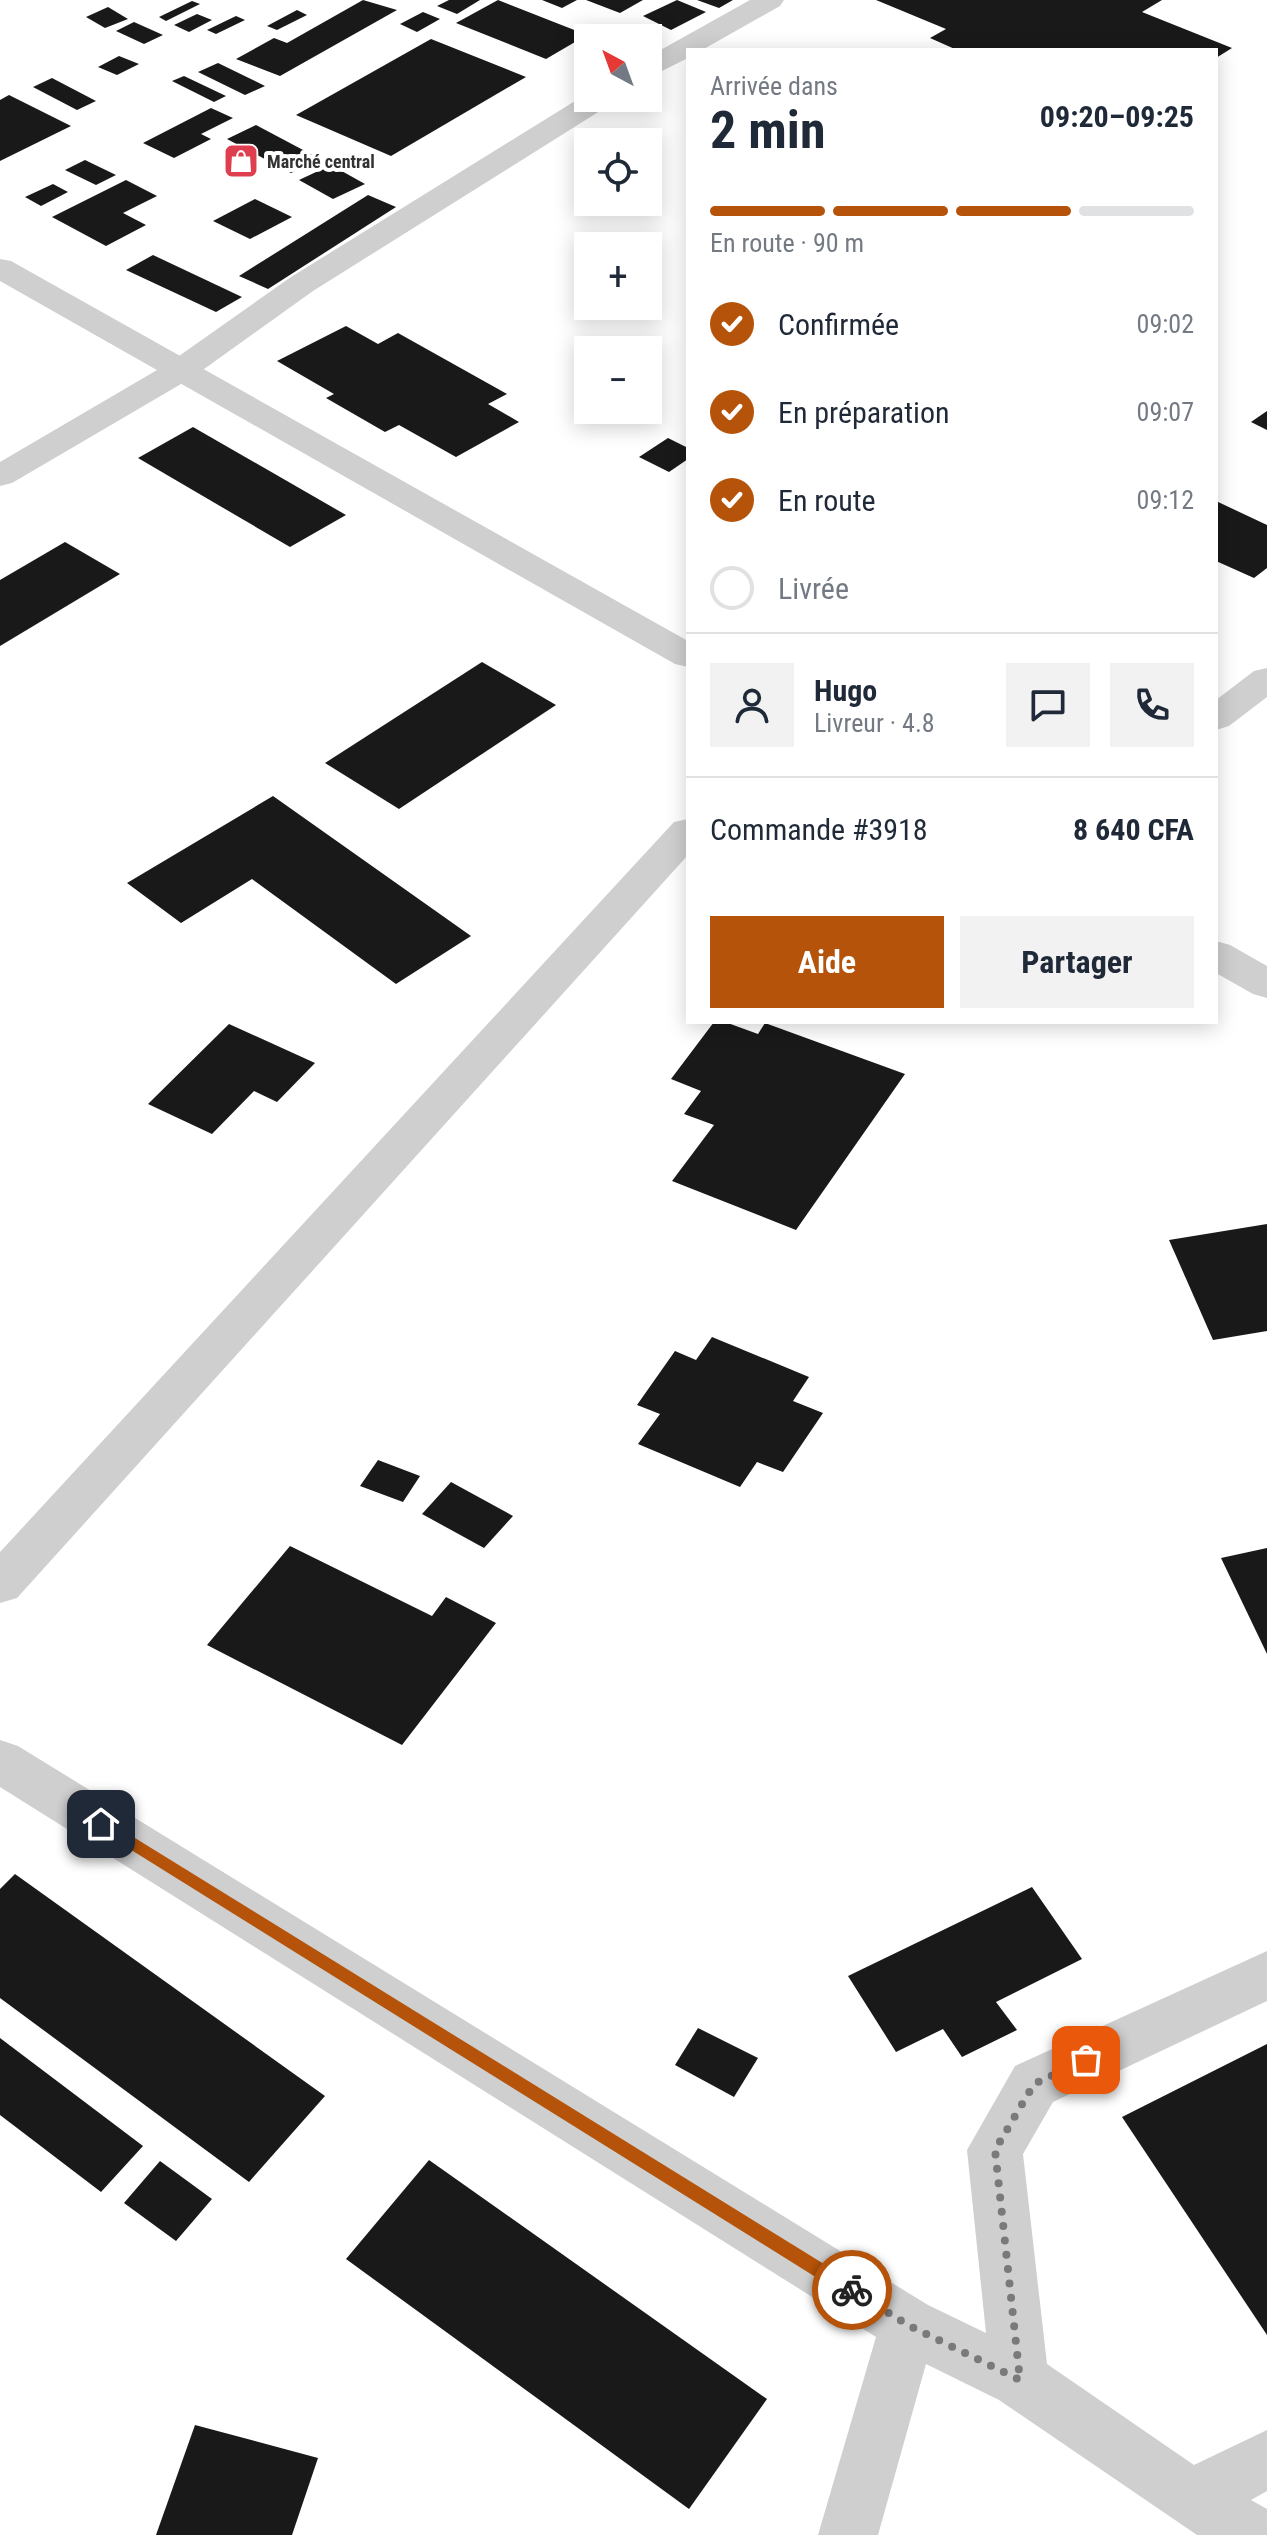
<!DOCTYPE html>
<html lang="fr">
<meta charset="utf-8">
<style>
:root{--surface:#fff;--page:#f2f2f3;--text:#1f2937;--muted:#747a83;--line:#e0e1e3;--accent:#b45309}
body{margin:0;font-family:"Roboto Condensed",sans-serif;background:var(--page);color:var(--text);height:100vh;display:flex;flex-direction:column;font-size:30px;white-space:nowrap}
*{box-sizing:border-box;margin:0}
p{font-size:26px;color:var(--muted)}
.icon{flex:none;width:44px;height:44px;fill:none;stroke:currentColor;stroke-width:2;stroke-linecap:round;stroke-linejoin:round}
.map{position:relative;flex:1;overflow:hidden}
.side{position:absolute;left:686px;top:48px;width:532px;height:976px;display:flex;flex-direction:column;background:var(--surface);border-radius:0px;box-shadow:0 4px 20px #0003}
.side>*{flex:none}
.needle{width:52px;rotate:319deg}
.controls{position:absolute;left:574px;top:24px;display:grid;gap:16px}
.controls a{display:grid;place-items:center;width:88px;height:88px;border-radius:0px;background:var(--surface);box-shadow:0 4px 20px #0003;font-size:40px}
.pin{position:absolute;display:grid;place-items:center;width:68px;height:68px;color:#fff;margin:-34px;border-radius:16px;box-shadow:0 4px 12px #0006}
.courier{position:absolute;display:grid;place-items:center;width:80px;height:80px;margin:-40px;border:6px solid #b45309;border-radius:50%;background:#fff;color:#222;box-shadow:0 2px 10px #0007}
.headline em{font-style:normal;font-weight:700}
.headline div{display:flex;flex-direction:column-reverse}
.headline{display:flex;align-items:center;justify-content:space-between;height:136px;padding:0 24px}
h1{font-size:52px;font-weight:700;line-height:60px}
.bar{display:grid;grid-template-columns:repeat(4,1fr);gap:12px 8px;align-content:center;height:96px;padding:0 24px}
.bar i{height:10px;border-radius:6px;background:var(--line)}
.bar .current{background:var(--accent)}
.bar p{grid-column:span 4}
.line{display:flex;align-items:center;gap:20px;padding:0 24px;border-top:2px solid var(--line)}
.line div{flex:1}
.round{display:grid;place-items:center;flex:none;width:84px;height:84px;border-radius:0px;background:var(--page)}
ol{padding:0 24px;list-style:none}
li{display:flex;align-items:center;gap:24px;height:88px}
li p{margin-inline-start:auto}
li .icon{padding:8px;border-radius:50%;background:var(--accent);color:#fff;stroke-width:4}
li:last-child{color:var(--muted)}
li i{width:44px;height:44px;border:4px solid var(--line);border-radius:50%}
.action{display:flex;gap:16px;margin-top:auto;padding:16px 24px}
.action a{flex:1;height:92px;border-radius:0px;background:var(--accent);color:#fff;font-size:32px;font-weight:700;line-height:92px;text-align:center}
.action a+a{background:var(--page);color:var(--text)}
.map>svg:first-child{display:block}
</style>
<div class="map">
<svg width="1267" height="2535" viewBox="0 0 1267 2535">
<rect width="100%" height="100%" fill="#fff"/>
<!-- building -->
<g fill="#191919">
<path d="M363 0 397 10 280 76 236 59 274 38 287 43Z"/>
<path d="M449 0H480L457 14 437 6Z"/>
<path d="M498 0 587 35 546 59 456 23Z"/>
<path d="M542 0H577L562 8Z"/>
<path d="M586 0H643L620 13Z"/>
<path d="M677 0 706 12 671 30 643 16Z"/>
<path d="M697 0H733L719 8Z"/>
<path d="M876 0H1162L1142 12 1232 48 1216 58V50H957L930 38 946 29Z"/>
<path d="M192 1 200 4 166 21 159 17Z"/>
<path d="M108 7 128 19 105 28 86 17Z"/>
<path d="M297 10 307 15 277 30 267 26Z"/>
<path d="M423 12 440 19 417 32 400 24Z"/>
<path d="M197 14 212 20 189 32 174 25Z"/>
<path d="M236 16 245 20 216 34 207 30Z"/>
<path d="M134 22 163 35 144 44 116 31Z"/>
<path d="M431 39 526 77 391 156 296 115Z"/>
<path d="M119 56 139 64 117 75 98 67Z"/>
<path d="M218 63 265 86 245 95 198 72Z"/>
<path d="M184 76 226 96 214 102 172 81Z"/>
<path d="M52 78 96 101 77 110 33 87Z"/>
<path d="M9 95 71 126 0 161V100Z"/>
<path d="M211 108 233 118 201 134 211 139 174 158 143 143Z"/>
<path d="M256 125 320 159 291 173 227 139Z"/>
<path d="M85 160 116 175 96 185 65 170Z"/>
<path d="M331 165 365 184 333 199 299 180Z"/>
<path d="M126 180 157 196 123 213 146 225 106 246 52 217Z"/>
<path d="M53 184 68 192 41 206 25 197Z"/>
<path d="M368 195 396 207 268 289 239 276Z"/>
<path d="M255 199 292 217 250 239 213 221Z"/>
<path d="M153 255 242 297 216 312 126 270Z"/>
<path d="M346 326 378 344 398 333 507 394 488 404 519 422 456 457 399 425 385 432 326 398 334 394 277 361Z"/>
<path d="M1267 411V430L1251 422Z"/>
<path d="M193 427 346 515 290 547 138 458Z"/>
<path d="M668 438 688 448V459L669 472 639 457Z"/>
<path d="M1216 501 1267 525V568L1254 578 1216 561Z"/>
<path d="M65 542 120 574 0 646V580Z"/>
<path d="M482 662 556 705 399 809 325 763Z"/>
<path d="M273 796 471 936 396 984 252 879 181 923 127 883Z"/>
<path d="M714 1022H725L758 1034 765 1023 905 1074 796 1230 672 1181 714 1125 684 1114 701 1091 671 1079Z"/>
<path d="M229 1024 315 1063 277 1102 254 1091 212 1134 148 1104Z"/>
<path d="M1267 1224V1331L1213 1340 1169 1240Z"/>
<path d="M712 1337 809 1377 793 1401 823 1413 783 1472 757 1462 740 1487 638 1444 660 1414 637 1405 675 1351 696 1360Z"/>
<path d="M378 1460 420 1476 403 1502 360 1486Z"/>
<path d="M451 1482 513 1516 484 1548 422 1514Z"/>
<path d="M290 1546 432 1616 446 1597 496 1623 402 1745 207 1645Z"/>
<path d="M1267 1548V1654L1221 1558Z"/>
<path d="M15 1874 325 2096 249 2182 0 1998V1889Z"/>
<path d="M1032 1887 1082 1959 996 2002 1017 2030 962 2057 943 2029 896 2052 848 1976Z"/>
<path d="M698 2028 758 2058 734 2097 675 2065Z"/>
<path d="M0 2038 143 2146 101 2192 0 2115Z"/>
<path d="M1267 2044V2335L1122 2117Z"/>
<path d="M429 2160 767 2399 689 2509 346 2259Z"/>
<path d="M160 2161 212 2199 176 2241 124 2203Z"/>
<path d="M195 2425 318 2458 292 2535H156Z"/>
</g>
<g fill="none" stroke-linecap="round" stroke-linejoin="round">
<!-- minor -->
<g fill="#cfcfcf" fill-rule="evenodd">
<path d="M750 0H784L780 6 702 50H688V58L648 78V57Z"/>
<path d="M588 93V98H616L611 104 313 291 193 377 12 483 0 486V462L169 363 291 277Z"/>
<path d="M1267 668V697L1229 726 1216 730V700L1254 671Z"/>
<path d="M688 819V855L17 1598 0 1603V1552L674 822Z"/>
<path d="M0 1740 18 1746 928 2305 986 2333 967 2150 1015 2066 1267 1951V2001L1053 2102 1023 2154 1047 2364 1194 2465 1267 2430V2491L1251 2500 1267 2509V2535H1197L999 2400 926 2364 878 2535H818L876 2337 0 1787Z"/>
</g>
<!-- tertiary -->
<g fill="#cfcfcf" fill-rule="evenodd">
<path d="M0 259 11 261 688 641V667L675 664 0 281Z"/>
<path d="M1216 941 1230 945 1267 966V998L1253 994 1216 973Z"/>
</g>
</g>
<!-- route -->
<path fill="#b45309" d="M101 1817 858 2285 861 2290 858 2296H846L96 1828 93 1824Z"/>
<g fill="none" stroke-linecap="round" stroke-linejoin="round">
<!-- done -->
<path stroke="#7a7a7a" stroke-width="8" stroke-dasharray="0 14.4" d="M852 2290 908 2325 1020 2380 995 2150 1034 2084 1086 2060"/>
</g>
<!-- icons -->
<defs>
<symbol id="shop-square" viewBox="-11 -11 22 22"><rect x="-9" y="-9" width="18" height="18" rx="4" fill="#de3e4d" stroke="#fff"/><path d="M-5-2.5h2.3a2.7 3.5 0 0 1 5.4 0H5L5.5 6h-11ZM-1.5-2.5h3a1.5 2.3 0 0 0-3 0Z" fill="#fff"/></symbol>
</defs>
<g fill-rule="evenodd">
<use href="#shop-square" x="221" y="141" width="40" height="40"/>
</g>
<g text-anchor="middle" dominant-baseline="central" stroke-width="8" stroke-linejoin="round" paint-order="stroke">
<!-- far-poi labels -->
<g font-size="18" font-weight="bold" fill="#323232" stroke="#fff" text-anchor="start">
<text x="267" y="161">Marché central</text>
</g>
</g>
</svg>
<div class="controls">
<a><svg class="needle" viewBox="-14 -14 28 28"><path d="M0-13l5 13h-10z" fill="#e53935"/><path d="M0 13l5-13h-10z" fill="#747a83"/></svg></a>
<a><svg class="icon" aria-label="locate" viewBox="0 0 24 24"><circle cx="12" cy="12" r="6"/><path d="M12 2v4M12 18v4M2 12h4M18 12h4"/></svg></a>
<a>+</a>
<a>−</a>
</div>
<div class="pin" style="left:1086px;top:2060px;background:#ea580c"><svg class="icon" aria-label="bag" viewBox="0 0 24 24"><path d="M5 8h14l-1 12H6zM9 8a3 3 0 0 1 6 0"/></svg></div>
<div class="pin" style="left:101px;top:1824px;background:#1f2937"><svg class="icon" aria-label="home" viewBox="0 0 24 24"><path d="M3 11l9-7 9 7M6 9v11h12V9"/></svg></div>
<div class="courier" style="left:852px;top:2290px"><svg class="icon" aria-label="bike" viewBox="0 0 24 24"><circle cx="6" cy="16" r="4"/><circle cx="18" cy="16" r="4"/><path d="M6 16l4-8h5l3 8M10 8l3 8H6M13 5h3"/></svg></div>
<section class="side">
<div class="headline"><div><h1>2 min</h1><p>Arrivée dans</p></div><em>09:20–09:25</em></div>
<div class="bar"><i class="current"></i><i class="current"></i><i class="current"></i><i></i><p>En route · 90 m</p></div>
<ol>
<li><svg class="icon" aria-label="check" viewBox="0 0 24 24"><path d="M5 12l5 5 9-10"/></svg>Confirmée<p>09:02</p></li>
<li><svg class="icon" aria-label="check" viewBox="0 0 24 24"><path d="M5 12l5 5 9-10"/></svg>En préparation<p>09:07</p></li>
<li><svg class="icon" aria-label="check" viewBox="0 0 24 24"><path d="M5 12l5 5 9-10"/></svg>En route<p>09:12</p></li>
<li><i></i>Livrée</li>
</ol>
<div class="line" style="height:144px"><a class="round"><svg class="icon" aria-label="person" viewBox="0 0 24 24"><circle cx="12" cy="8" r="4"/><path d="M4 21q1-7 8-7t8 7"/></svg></a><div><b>Hugo</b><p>Livreur · 4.8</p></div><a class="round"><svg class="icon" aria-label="chat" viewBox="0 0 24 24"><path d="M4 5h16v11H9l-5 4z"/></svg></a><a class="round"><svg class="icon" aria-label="phone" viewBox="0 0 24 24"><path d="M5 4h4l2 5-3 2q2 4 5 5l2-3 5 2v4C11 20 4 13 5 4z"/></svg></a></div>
<div class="line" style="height:104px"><div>Commande #3918</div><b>8 640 CFA</b></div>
<div class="action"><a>Aide</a><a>Partager</a></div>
</section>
</div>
